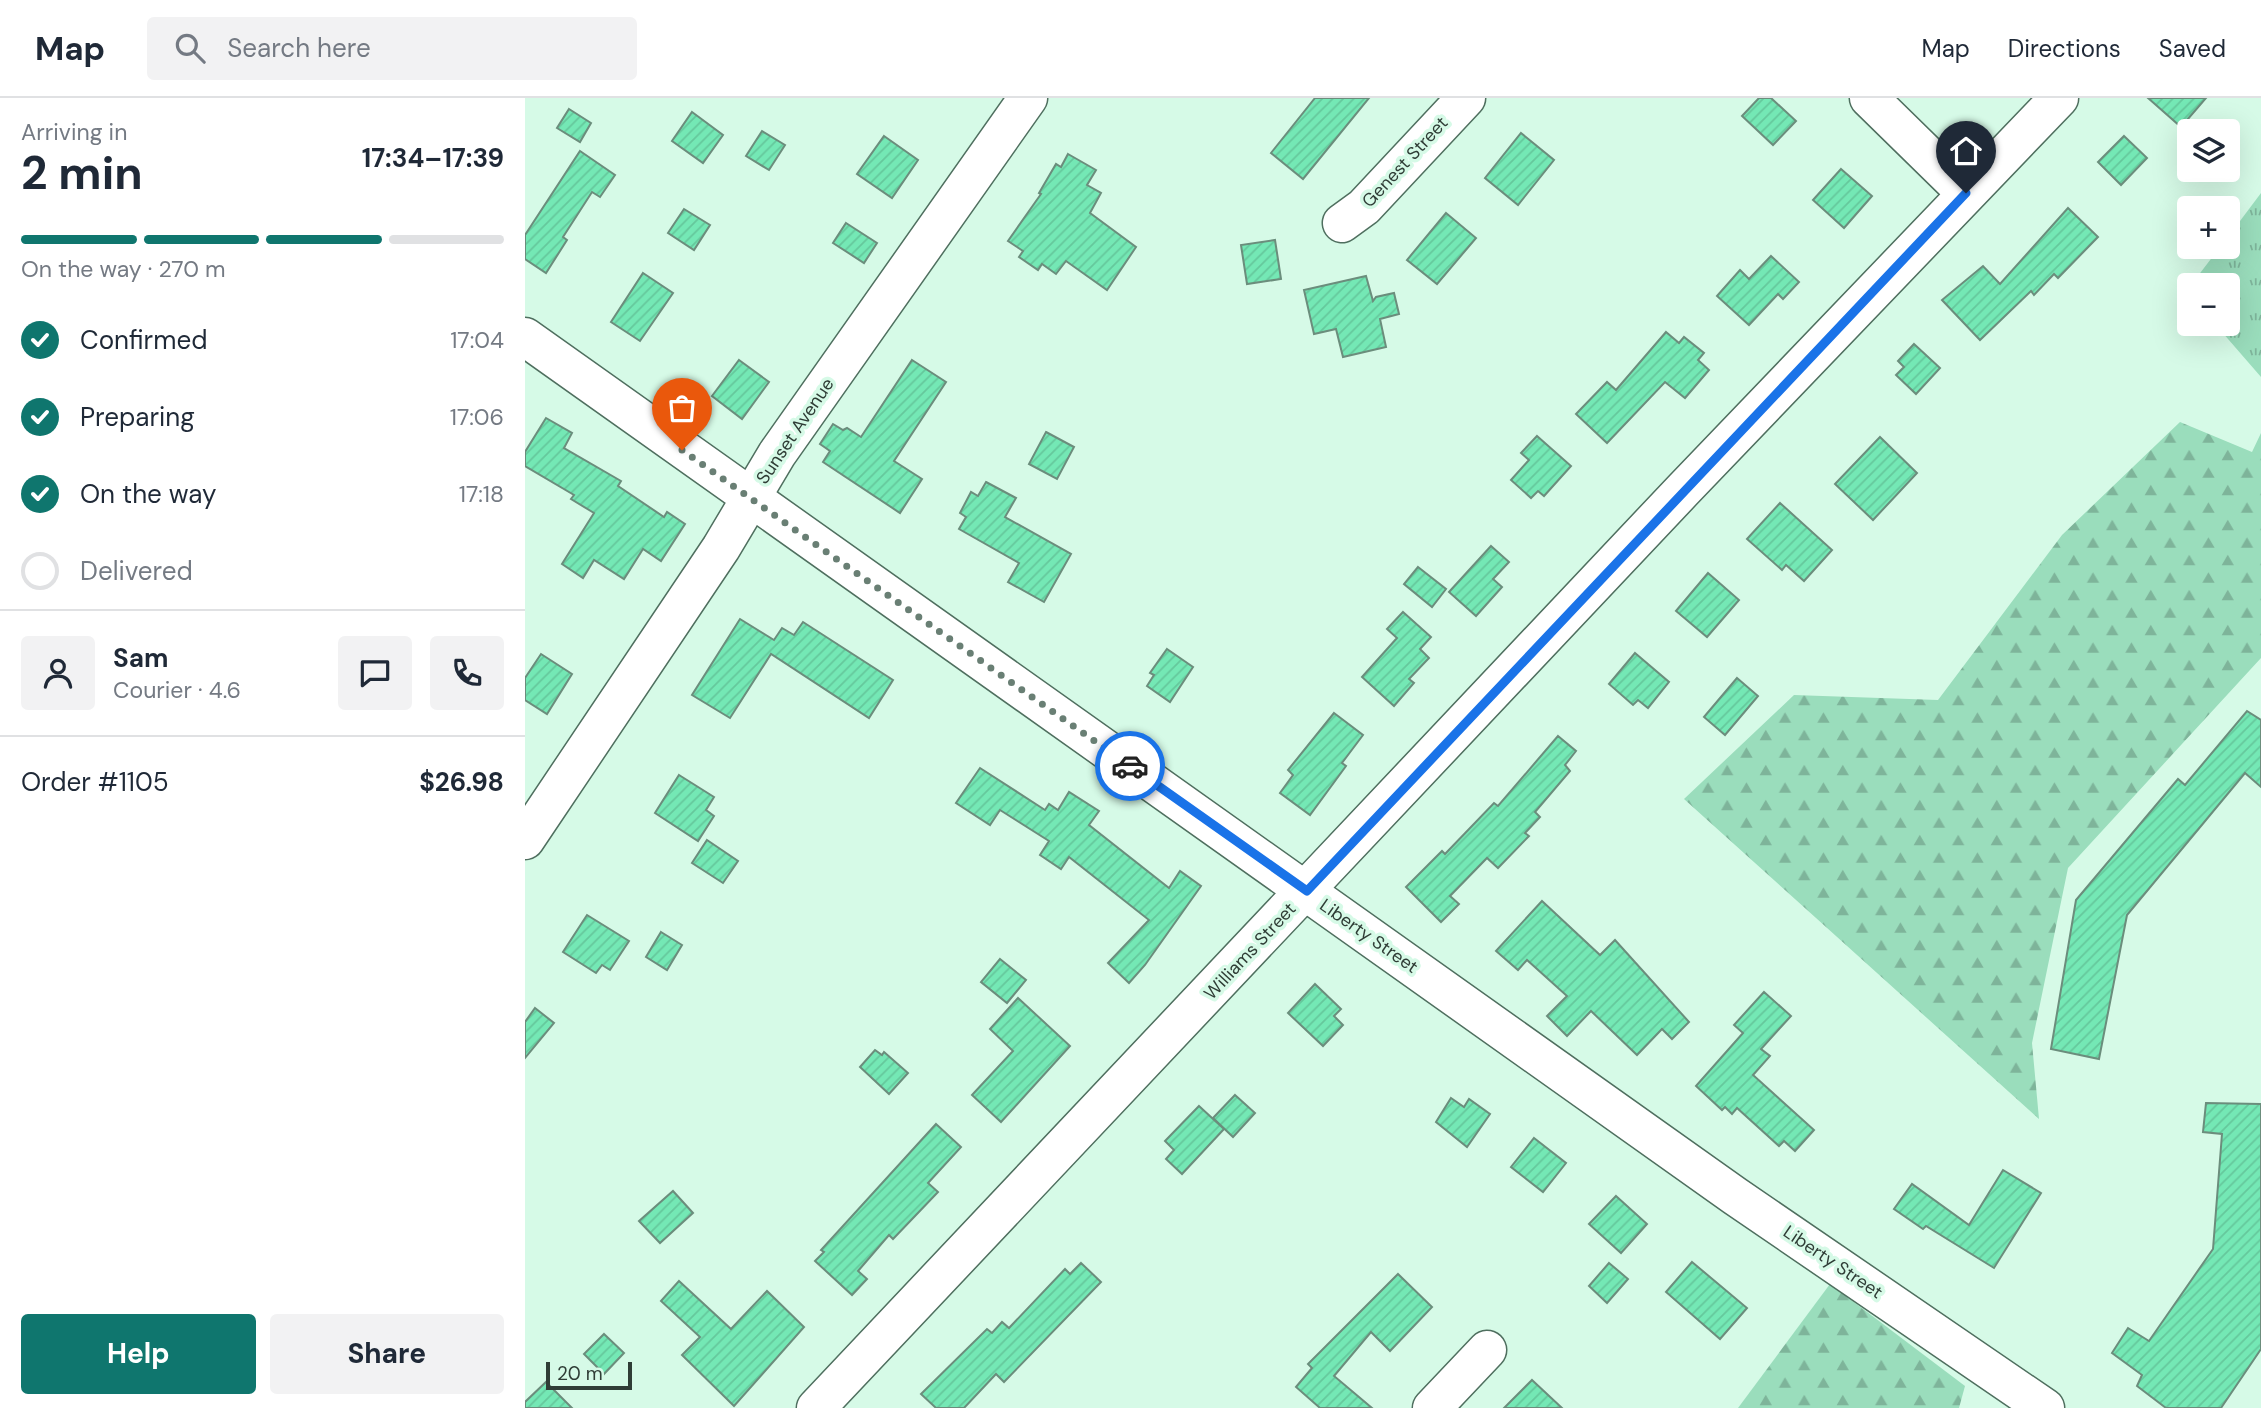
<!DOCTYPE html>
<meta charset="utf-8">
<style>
:root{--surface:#fff;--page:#f2f2f3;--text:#1f2937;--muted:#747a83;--line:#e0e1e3;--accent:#0f766e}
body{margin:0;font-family:"DM Sans",sans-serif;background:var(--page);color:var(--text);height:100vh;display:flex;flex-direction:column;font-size:26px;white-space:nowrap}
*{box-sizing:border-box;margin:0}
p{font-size:23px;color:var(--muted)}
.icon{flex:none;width:38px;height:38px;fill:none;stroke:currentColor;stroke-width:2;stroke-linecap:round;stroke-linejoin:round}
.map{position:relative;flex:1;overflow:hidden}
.details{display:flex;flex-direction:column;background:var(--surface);width:525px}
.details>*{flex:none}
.controls{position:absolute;left:1652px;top:21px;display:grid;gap:14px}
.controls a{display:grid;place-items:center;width:63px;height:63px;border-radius:7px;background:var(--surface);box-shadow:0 7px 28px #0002;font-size:35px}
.scale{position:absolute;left:21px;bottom:18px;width:86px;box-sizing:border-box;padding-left:7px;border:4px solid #2f3d36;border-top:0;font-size:19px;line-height:24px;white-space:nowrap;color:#2f3d36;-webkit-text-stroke:5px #d6fae7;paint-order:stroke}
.pin{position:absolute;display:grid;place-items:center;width:60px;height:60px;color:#fff;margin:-72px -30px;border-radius:50% 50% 50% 0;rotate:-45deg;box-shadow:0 0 7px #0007}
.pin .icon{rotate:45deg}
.courier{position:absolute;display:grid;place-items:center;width:70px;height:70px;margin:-35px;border:5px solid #1a73e8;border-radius:50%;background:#fff;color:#222;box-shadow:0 2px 9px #0007}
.overview em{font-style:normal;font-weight:700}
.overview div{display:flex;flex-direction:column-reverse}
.overview{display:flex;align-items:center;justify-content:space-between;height:119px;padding:0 21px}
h1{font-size:46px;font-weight:700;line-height:52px}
.bar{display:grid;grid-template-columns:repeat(4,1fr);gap:10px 7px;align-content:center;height:84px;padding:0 21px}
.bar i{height:9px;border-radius:5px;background:var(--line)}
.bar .active{background:var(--accent)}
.bar p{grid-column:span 4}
.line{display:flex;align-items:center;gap:18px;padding:0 21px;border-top:2px solid var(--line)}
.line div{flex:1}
.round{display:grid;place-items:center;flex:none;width:74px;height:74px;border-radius:7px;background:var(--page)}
ol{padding:0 21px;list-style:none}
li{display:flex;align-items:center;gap:21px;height:77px}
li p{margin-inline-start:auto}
li .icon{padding:7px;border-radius:50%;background:var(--accent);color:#fff;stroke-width:4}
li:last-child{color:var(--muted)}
li i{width:38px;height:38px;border:4px solid var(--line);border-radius:50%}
.primary-button{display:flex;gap:14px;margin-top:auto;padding:14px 21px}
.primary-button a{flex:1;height:80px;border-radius:7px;background:var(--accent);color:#fff;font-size:28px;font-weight:700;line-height:80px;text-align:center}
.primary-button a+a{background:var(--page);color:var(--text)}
header{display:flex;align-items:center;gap:42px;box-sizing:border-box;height:98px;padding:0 35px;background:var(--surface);border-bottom:2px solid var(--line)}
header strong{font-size:33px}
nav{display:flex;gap:38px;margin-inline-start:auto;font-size:24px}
.search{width:490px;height:63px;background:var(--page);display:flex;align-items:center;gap:18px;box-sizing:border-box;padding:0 24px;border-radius:7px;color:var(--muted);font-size:26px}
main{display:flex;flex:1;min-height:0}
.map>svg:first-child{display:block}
</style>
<header>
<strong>Map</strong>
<div class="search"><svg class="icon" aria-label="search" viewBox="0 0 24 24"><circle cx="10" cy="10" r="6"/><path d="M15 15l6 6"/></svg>Search here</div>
<nav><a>Map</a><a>Directions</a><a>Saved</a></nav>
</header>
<main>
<section class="details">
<div class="overview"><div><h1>2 min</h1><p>Arriving in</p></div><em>17:34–17:39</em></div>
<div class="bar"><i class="active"></i><i class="active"></i><i class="active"></i><i></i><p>On the way · 270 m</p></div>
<ol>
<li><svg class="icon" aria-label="check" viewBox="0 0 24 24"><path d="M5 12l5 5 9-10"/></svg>Confirmed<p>17:04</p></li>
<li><svg class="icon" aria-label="check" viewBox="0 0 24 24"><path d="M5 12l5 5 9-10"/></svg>Preparing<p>17:06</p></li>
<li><svg class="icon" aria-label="check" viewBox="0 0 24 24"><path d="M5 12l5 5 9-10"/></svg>On the way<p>17:18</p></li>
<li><i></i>Delivered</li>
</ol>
<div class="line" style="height:126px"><a class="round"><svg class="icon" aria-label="person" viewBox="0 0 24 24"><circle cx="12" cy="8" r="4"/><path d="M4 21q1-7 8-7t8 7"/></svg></a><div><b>Sam</b><p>Courier · 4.6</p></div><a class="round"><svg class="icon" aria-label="chat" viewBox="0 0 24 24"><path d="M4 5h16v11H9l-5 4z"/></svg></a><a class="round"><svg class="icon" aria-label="phone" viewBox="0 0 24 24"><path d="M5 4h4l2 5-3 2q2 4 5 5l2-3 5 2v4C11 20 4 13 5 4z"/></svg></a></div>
<div class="line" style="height:91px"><div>Order #1105</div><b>$26.98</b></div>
<div class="primary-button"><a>Help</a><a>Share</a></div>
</section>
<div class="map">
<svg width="1736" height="1310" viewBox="0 0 1736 1310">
<defs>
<pattern id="grass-tufts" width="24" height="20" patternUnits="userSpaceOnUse" patternTransform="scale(1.75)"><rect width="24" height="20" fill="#9addbc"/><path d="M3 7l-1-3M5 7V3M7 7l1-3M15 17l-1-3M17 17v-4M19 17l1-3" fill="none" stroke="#7eb49a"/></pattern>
<pattern id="forest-firs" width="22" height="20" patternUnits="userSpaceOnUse" patternTransform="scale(1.75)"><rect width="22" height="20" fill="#9addbc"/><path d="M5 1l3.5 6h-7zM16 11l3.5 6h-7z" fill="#7eb49a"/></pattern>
<pattern id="building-hatch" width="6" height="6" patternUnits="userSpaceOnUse" patternTransform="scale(1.75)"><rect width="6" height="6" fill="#74e8b5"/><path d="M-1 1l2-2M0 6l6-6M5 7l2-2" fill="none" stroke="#65c89c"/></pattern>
</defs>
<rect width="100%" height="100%" fill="#d6fae7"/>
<!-- grass -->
<path fill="url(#grass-tufts)" d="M1736 95V279L1690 226H1703V187H1666L1695 149H1703V139Z"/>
<!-- forest -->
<g fill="url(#forest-firs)">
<path d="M1655 324 1727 354 1736 335V560L1543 770 1507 945 1514 1021 1159 701 1269 597 1413 602 1537 437Z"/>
<path d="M1305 1186 1440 1288 1434 1310H1213Z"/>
</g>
<!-- building -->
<g fill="url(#building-hatch)" stroke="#6b8d7c" stroke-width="2">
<path d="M790 0H844L778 81 746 55Z"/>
<path d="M1234 0H1246L1271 23 1248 47 1217 18Z"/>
<path d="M1623 0H1681L1656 29Z"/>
<path d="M44 11 66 25 55 44 32 30Z"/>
<path d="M167 14 198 37 178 65 147 43Z"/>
<path d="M237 33 260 47 244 72 221 58Z"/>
<path d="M996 35 1029 62 993 107 960 80Z"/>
<path d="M359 38 393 62 367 100 332 76Z"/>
<path d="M1599 38 1622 60 1596 87 1573 64Z"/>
<path d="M55 53 90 77 75 99 67 94 38 139 42 142 21 175 0 161V137Z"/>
<path d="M543 56 571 72 562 87 576 95 565 115 611 149 582 192 541 163 531 176 517 166 513 172 494 159 498 153 483 143 516 96 514 95 531 66 536 69Z"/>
<path d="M1316 71 1347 98 1319 130 1288 102Z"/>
<path d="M1543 110 1573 139 1533 180 1529 176 1509 197 1506 193 1455 242 1417 202 1458 168 1475 186Z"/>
<path d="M159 111 185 127 169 152 143 135Z"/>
<path d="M921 115 951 140 912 186 882 162Z"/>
<path d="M321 125 352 145 339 165 308 145Z"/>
<path d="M750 142 756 181 722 186 716 147Z"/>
<path d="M1246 158 1274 184 1258 201 1253 196 1224 227 1192 198 1215 172 1224 181Z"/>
<path d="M118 175 148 195 115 243 86 224Z"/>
<path d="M841 178 848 203 851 199 869 195 874 216 855 221 861 249 818 259 811 231 789 236 779 192Z"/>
<path d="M1141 234 1154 245 1159 239 1179 255 1173 262 1184 272 1160 300 1140 284 1082 345 1051 316 1082 284 1091 292Z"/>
<path d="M1389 246 1415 270 1391 296 1371 277 1379 269 1373 263Z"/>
<path d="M214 262 244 284 217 321 187 298Z"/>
<path d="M387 262 421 284 369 363 397 381 375 415 298 364 305 353 295 346 308 326 318 332 322 330 336 339Z"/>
<path d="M21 320 47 335 39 350 96 383 93 388 139 419 142 414 160 426 136 463 118 451 99 481 69 462 58 480 37 466 69 415 46 401 49 397 0 368V354Z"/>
<path d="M521 334 549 349 532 381 504 366Z"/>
<path d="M1012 338 1046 368 1019 398 1013 393 1006 400 986 382 1004 362 996 355Z"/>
<path d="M1355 339 1392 375 1348 422 1310 386Z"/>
<path d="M461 384 491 400 480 419 546 456 519 504 483 484 494 465 434 431 441 419 435 415 446 394 453 398Z"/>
<path d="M1255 405 1307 452 1279 483 1261 467 1257 472 1222 441Z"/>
<path d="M966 448 984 464 968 481 977 489 951 518 924 494Z"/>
<path d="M893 469 921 491 907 509 879 486Z"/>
<path d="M1183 475 1214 502 1182 539 1151 513Z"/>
<path d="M878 514 906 539 895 551 904 560 884 581 889 585 869 608 837 579 872 540 862 531Z"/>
<path d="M215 521 249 542 257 530 269 537 278 524 368 582 344 620 246 556 205 620 167 597Z"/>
<path d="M642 551 668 569 645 604 622 588 629 577 625 575Z"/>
<path d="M1110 555 1144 584 1123 610 1113 602 1108 607 1084 586Z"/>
<path d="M16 556 47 576 22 616 0 602V580Z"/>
<path d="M1212 580 1233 598 1200 637 1179 619Z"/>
<path d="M1722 613 1736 622V689L1720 675 1602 817 1574 961 1526 951 1551 802 1653 681 1660 687Z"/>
<path d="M809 615 838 637 817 665 821 668 785 717 755 695 768 677 763 672Z"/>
<path d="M1033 638 1051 653 1040 667 1045 673 1010 714 1015 719 1000 735 1004 738 973 770 962 760 925 798 934 806 916 824 881 789 917 753 920 756 969 705 973 708Z"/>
<path d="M455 670 520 712 524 706 533 712 544 694 574 713 564 727 644 790 655 773 676 788 620 867 604 885 583 865 624 822 544 759 536 771 515 757 524 743 475 712 465 727 431 705Z"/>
<path d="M154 677 189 699 181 712 189 718 173 743 130 715Z"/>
<path d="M182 742 213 763 198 785 167 765Z"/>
<path d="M1017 803 1075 857 1090 842 1164 924 1147 941 1137 931 1112 957 1066 913 1042 938 1022 918 1042 898 1002 862 993 872 971 853Z"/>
<path d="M62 817 104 843 85 872 77 867 71 875 38 854Z"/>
<path d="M136 834 157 847 142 872 121 859Z"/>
<path d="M475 861 501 882 482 905 456 884Z"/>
<path d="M790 886 816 911 809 918 818 927 798 948 763 915Z"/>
<path d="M1239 894 1266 918 1236 951 1245 958 1228 977 1289 1032 1270 1053 1259 1043 1254 1048 1212 1010 1207 1016 1200 1009 1197 1012 1171 988 1218 935 1209 927Z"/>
<path d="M493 900 545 948 476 1024 447 997 488 953 465 931Z"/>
<path d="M10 910 29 925 0 960V924Z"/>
<path d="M350 952 357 957 359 954 383 975 364 996 335 969Z"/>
<path d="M710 997 730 1015 708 1039 688 1020Z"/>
<path d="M926 1000 939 1009 944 1001 965 1016 942 1049 911 1024Z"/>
<path d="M1681 1005 1736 1006V1251L1696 1310H1641L1612 1288 1617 1277 1587 1255 1603 1230 1624 1243 1688 1151 1697 1036 1678 1034Z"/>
<path d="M674 1008 699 1031 657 1076 641 1061 649 1052 640 1043Z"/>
<path d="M411 1026 436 1049 403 1085 413 1094 368 1141 364 1137 333 1173 342 1181 327 1197 290 1163 299 1154 296 1152Z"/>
<path d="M1009 1040 1041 1065 1018 1094 986 1069Z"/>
<path d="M1478 1072 1516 1095 1469 1170 1401 1128 1398 1131 1369 1111 1387 1086 1444 1127Z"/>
<path d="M148 1093 168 1115 135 1145 114 1123Z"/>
<path d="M1091 1098 1122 1126 1096 1155 1064 1126Z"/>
<path d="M1167 1164 1222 1210 1195 1241 1141 1194Z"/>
<path d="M556 1165 576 1184 479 1284 471 1276 439 1310H411L396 1296 462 1231 467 1235 477 1224 484 1230 540 1171 545 1176Z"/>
<path d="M1084 1165 1103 1181 1082 1205 1064 1188Z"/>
<path d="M873 1176 907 1209 865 1253 846 1234 809 1278 847 1310H795L771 1289 787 1270 783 1266Z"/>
<path d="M154 1183 206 1231 242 1193 279 1229 209 1308 157 1257 175 1239 136 1203Z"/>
<path d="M79 1236 99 1255 79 1276 59 1256Z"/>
<path d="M1007 1282 1037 1310H979Z"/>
<path d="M21 1284 47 1310H0V1304Z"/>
</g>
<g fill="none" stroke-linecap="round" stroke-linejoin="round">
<defs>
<g id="minor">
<path d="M1344 0 1441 95"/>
<path d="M817 125 839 109 941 0"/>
<path d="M0 742 196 450 252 356 503 0"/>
<path d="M291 1310 1157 393 1534 0"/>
<path d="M907 1310 962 1252"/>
</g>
<path id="major" d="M0 239 1210 1098 1520 1310"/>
</defs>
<!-- minor casing -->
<use href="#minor" stroke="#4f6f5f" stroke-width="41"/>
<!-- major casing -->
<use href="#major" stroke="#4f6f5f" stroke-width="41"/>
<!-- minor -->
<use href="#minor" stroke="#fff" stroke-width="38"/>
<!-- major -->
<use href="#major" stroke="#fff" stroke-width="38"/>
</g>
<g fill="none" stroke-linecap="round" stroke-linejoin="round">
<!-- done -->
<path stroke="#697f74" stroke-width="7" stroke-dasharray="0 12.6" d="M157 352 605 668"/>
<!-- route -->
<path stroke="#1a73e8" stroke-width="9" d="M605 668 782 793 1441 95"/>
</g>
<g text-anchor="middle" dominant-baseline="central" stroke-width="7" stroke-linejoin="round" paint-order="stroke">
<!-- street labels -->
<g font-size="18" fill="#2f3d36" stroke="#d6fae7">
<text transform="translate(880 64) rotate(-47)">Genest Street</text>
<text transform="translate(270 333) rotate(-56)">Sunset Avenue</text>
<text transform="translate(844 838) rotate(35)">Liberty Street</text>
<text transform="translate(725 853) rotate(-47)">Williams Street</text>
<text transform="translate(1308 1164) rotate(34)">Liberty Street</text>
</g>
</g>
</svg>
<div class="controls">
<a><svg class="icon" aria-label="layers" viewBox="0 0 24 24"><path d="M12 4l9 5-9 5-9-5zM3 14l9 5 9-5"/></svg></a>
<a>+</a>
<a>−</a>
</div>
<div class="scale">20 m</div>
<div class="pin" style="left:157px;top:352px;background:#ea580c"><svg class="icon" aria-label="bag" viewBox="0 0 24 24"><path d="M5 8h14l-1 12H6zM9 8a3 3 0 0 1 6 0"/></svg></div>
<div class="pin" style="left:1441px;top:95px;background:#1f2937"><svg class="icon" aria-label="home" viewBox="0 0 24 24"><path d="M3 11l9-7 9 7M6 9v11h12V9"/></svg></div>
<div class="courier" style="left:605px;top:668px"><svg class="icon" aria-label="car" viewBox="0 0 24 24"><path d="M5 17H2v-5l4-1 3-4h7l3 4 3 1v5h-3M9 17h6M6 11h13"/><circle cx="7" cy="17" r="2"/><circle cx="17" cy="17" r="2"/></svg></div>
</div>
</main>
